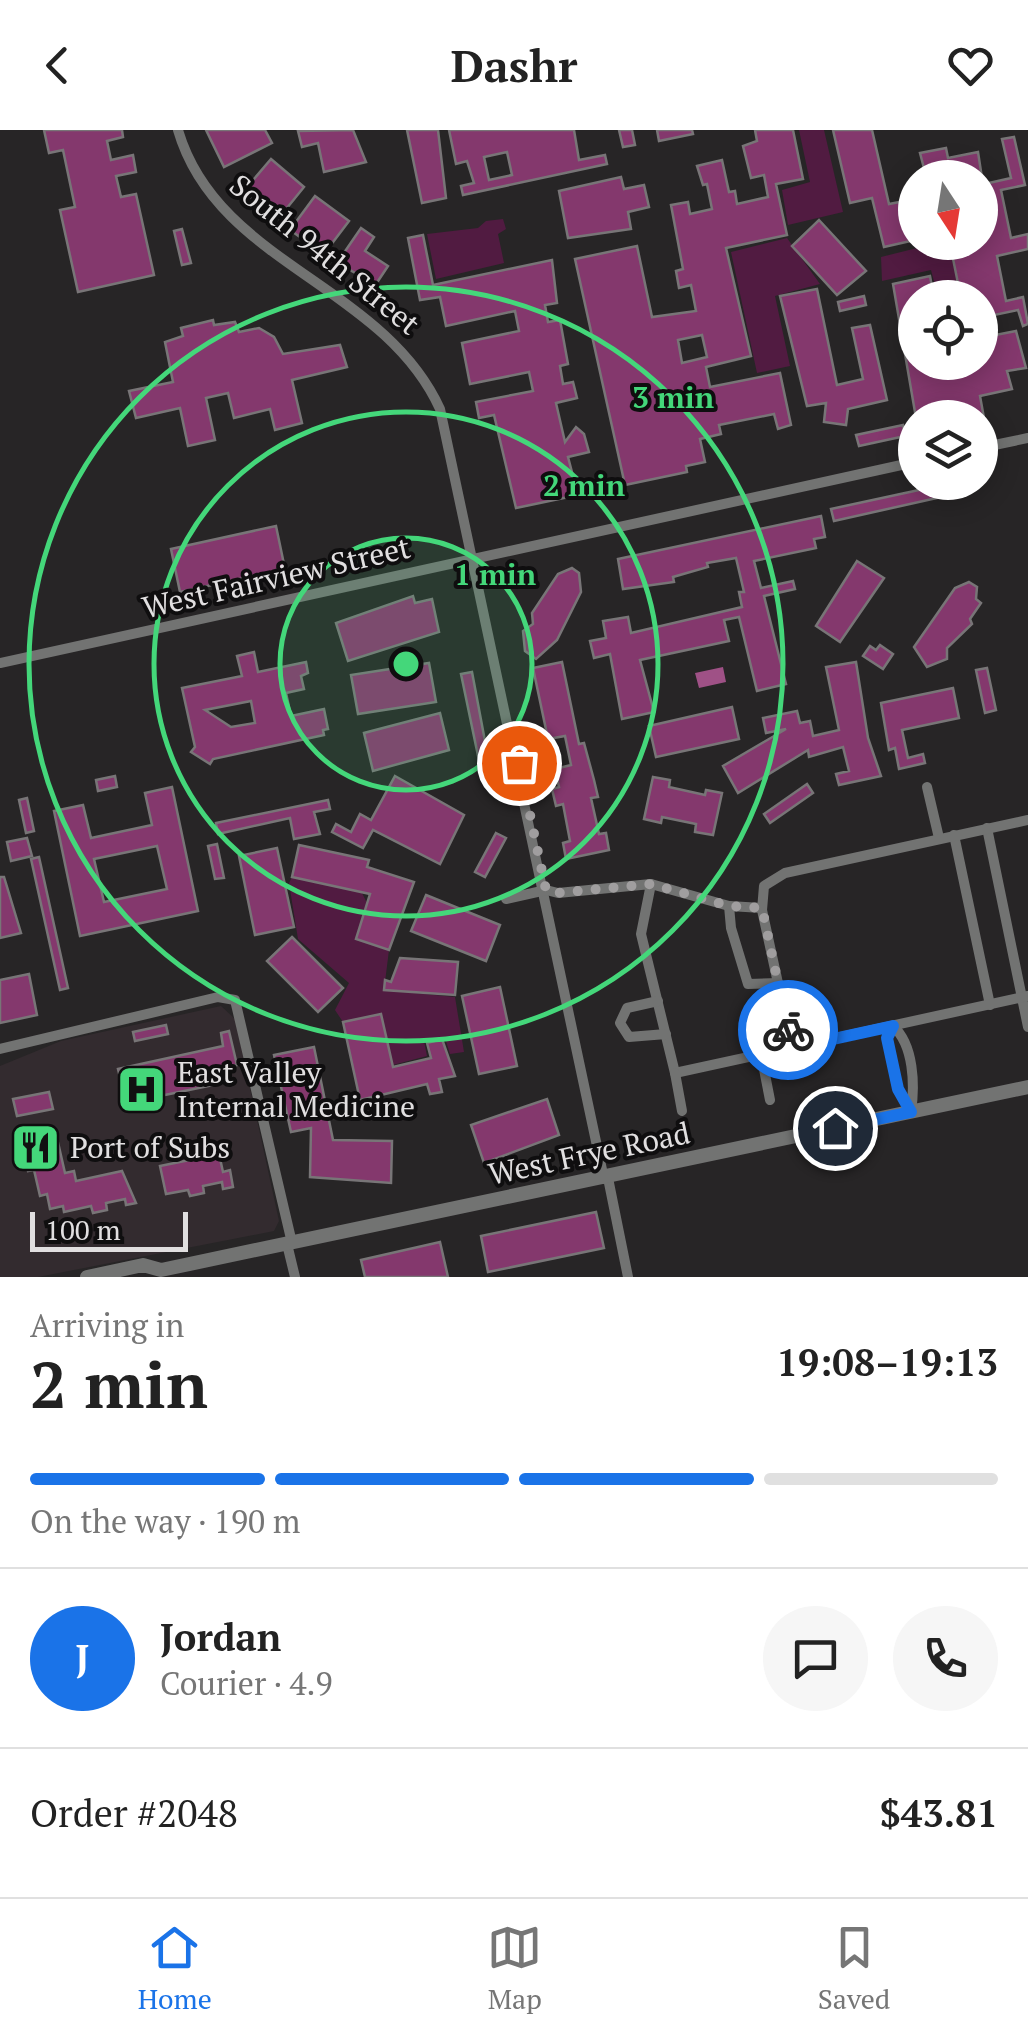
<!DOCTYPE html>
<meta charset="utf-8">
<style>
:root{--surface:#fff;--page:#f6f6f6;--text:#222;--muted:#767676;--line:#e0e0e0;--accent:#1a73e8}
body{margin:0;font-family:"PT Serif",serif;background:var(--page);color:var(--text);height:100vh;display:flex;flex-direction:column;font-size:38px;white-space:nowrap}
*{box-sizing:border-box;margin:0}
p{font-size:32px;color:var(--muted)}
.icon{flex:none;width:55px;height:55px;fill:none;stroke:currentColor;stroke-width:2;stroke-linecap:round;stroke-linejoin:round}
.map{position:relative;height:1147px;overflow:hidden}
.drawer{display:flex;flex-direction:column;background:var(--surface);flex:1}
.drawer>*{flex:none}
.needle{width:65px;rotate:168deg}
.buttons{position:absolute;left:898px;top:30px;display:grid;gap:20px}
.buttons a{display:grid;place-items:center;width:100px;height:100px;border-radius:50%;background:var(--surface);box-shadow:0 5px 25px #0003;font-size:50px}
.scale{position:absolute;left:30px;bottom:25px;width:158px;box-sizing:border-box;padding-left:10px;border:5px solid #e1dfe0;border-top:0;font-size:28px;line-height:35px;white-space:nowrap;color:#e1dfe0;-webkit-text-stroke:8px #0f0e0f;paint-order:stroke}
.pin{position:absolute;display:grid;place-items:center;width:85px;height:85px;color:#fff;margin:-42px;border:5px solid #fff;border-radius:50%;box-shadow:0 2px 10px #0007}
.courier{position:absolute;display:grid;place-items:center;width:100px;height:100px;margin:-50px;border:8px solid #1a73e8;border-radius:50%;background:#fff;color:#222;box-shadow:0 2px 12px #0007}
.headline em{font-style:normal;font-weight:700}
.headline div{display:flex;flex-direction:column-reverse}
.headline{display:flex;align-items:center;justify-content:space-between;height:170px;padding:0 30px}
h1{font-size:65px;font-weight:700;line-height:75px}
.bar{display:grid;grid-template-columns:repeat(4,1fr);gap:15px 10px;align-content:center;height:120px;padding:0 30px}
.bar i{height:12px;border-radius:8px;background:var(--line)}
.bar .active{background:var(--accent)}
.bar p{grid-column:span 4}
.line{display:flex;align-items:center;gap:25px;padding:0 30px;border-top:2px solid var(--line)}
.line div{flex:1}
.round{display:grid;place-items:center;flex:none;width:105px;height:105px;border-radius:52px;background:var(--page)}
header{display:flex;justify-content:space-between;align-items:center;height:130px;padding:0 30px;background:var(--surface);font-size:45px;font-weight:700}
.tab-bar{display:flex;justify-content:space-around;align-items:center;height:140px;border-top:2px solid var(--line);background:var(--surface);font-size:28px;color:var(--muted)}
.tab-bar a{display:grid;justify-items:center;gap:5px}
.tab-bar .active{color:var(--accent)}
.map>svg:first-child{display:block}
</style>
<header><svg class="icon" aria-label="back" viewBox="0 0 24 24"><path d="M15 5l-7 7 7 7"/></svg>Dashr<svg class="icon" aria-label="heart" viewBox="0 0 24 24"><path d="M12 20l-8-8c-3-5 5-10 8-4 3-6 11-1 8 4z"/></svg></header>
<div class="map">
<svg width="1028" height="1147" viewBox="0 0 1028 1147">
<rect width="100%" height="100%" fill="#272526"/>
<!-- built -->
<path fill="#332b2f" d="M221 876 235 889 279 1091 274 1101 38 1147H0V936L61 911Z"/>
<!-- green -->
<g fill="#511b41">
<path d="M799 0H824L843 82 788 95 782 60 810 52Z"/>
<path d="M503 89 506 99 498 104 504 133 436 149 427 104 478 98 486 91Z"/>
<path d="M787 108 820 154 775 166 790 236 757 243 731 122Z"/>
<path d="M937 113H948L961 167H938L931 140 882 151 881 127Z"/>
<path d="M292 747 362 763 367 773 356 809 389 820 384 860 455 867 464 922 450 924 445 908 424 911 427 926 393 935 381 884 343 892 335 880 349 853 298 809 289 753Z"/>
</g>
<!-- water -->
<path fill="#9f5186" d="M723 537 726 552 699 558 695 543Z"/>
<!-- building -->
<g fill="#84386d" stroke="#787577" stroke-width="2.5" fill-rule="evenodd">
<path d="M44 0H122L123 7 107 11 111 30 133 25 136 42 116 46 121 67 136 64 154 145 78 162 60 80 75 77 63 20 49 23Z"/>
<path d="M206 0H265L272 13 224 37Z"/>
<path d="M353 0 366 32 324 42 318 13 302 17 298 1Z"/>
<path d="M407 0H438L446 68 422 73Z"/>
<path d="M449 0H574L579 30 605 25 607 34 463 65 461 56 474 53 467 31 456 34ZM507 22 512 45 489 50 484 27Z"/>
<path d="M619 0H632L635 15 623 17Z"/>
<path d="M657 0H692L693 4 659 11Z"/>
<path d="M755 0H793L803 49 776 54 787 105 726 118 751 226 706 237 710 257 780 243 791 295 778 299 774 284 719 295 721 304 700 309 705 332 686 336 687 342 625 355 575 129 637 116 652 187 696 181 691 155 679 158 676 141 683 139 671 75 688 72 690 84 712 79 707 54 703 55 697 36 722 30 729 62 735 61 737 74 768 67 764 45 751 48 743 16 757 11ZM702 205 707 227 682 233 678 210Z"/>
<path d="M833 0H872L889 74 915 69V110L884 117 872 68 850 73Z"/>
<path d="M1014 7 1025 55 1001 60 1011 108 1028 104V119L997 126 1006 171 1023 167 1028 194 1023 196 1018 180 980 188V168H961L950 114 980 112V55L1011 48 1002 9Z"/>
<path d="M946 18 948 28 978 22 982 48H964L962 35 925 42 920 23Z"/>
<path d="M271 29 304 57 278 89 243 62Z"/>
<path d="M621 47 624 59 644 55 649 77 628 82 631 99 568 108 559 61Z"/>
<path d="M315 66 349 91 324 124 290 100Z"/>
<path d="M819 90 866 141 837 165 792 116Z"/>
<path d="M361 98 374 107 365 121 388 136 376 154 337 133Z"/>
<path d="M182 99 191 133 182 135 174 101Z"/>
<path d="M423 105 433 155 552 130 557 173 545 175 548 192 560 190 568 234 560 236 563 254 573 252 577 268 556 273 565 312 576 297 584 304 589 322 568 327 578 365 516 378 494 285 479 288 476 272 533 261 529 242 470 254 462 213 519 201 515 181 446 196 440 167 420 170 408 108Z"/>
<path d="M930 146 934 168H915V232H980V208L1016 201 1026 238 1007 241 1012 259 980 266 984 288H916L893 154Z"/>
<path d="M817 159 837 255 863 249 852 198 870 195 887 270 848 279 846 295 824 292 826 273 807 276 780 166Z"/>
<path d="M864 166 866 175 840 181 838 172Z"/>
<path d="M213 190 214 195 235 192 239 202 259 198 274 207 283 224 340 215 347 237 292 250 302 293 275 300 270 279 234 288 228 263 206 268 215 310 188 316 180 278 136 288 129 261 173 252 165 212 183 206 181 198Z"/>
<path d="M903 295 905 306 859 316 856 305Z"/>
<path d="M956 352 959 363 834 391 831 379Z"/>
<path d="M821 386 825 407 814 409 816 418 754 431 761 458 793 451 795 459 764 466 786 554 757 561 739 487 724 490 729 511 640 530 654 582 622 589 610 524 594 528 590 511 606 508 603 491 628 487 631 503 742 477 739 462H744L736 428 707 433 708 437 673 447 674 452 623 459 618 429Z"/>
<path d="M276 396 285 439 180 462 171 419Z"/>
<path d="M857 431 884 448 840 512 816 496Z"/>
<path d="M572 438 579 443 581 462 557 510 536 529 525 521 523 501 533 494 532 483 558 444Z"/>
<path d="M969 452 977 457 976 469 981 473 970 489 972 494 947 518V529L927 537 914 517 955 458Z"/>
<path d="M413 466 415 473 432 469 439 502 348 531 336 493Z"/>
<path d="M880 515 893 524 883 539 863 526 870 516 876 520Z"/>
<path d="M254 522 258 542 306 532 308 543 301 546 304 559 286 563 291 586 324 579 328 599 323 600 324 605 213 629 210 634 191 622 195 617 182 558 242 546 237 526ZM251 571 255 593 231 597 205 580Z"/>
<path d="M562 532 579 614 584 613 594 650 598 667 591 668 599 704 606 703 609 720 566 729 563 713 570 711 563 674 556 676 552 659 559 657 555 639 571 635 565 606 548 609 533 538Z"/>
<path d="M856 532 868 608 881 646 839 655 836 644 849 641 843 617 809 627 808 620 738 663 723 636 786 599 766 603 763 588 797 581 800 593 810 591 813 606 839 600 826 537Z"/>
<path d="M429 533 436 572 358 584 351 545Z"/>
<path d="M987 538 996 580 985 583 976 540Z"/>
<path d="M472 542 491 643 482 645 461 544Z"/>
<path d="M953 558 959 588 902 600 908 628 923 624 925 633 899 639 895 618 889 620 881 573Z"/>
<path d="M732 577 739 609 656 627 649 596Z"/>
<path d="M440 583 449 620 373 641 364 603Z"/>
<path d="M115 646 117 657 98 661 96 650Z"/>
<path d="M395 646 464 685 440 734 373 700 363 718 332 702 336 694 351 702 360 684 371 690Z"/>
<path d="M653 647 670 650 669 657 705 665 706 660 722 663 713 705 695 702 696 694 662 687 661 693 644 689Z"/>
<path d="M807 654 813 663 770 693 764 684Z"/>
<path d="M172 657 198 781 80 806 54 681 83 675 91 708 152 695 145 663ZM157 716 167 759 104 772 94 729Z"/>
<path d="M27 668 34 701 26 703 19 670Z"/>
<path d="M328 670 330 679 314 682 320 704 294 709 290 688 218 704 216 693Z"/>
<path d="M496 703 506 708 485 747 475 742Z"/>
<path d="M27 708 32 726 11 731 7 712Z"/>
<path d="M217 714 224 748 215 749 208 716Z"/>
<path d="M299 715 369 730 367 737 414 752 389 820 356 809 370 764 292 747Z"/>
<path d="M277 718 294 797 255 805 239 726Z"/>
<path d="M39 727 68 858 60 860 31 729Z"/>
<path d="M0 747H4L21 803 0 808Z"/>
<path d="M426 765 500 795 486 831 411 801Z"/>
<path d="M292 807 343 858 318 882 267 831Z"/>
<path d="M400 828 458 832 455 865 384 860 385 850 391 852Z"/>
<path d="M29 844 37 885 0 893V850Z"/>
<path d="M500 857 517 936 479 944 462 866Z"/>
<path d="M381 884 393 937 431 928 427 913 442 909 455 946 439 949 442 962 430 964 427 954 360 970 343 892Z"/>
<path d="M166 895 168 904 135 911 133 902Z"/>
<path d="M229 901 237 935 215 940 218 954 126 973 118 939 223 916 221 903Z"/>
<path d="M314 917 333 1010 392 1011 391 1053 310 1047 311 998 291 1002 274 925Z"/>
<path d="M49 962 53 979 17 986 13 969Z"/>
<path d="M547 969 559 1005 484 1033 471 995Z"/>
<path d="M57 1008 65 1043 74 1041 76 1051 122 1041 136 1073 126 1075 125 1069 106 1073 107 1080 93 1083 91 1076 64 1082 63 1076 50 1079 47 1064 40 1066 34 1040 28 1041 25 1027 32 1026 29 1014Z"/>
<path d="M219 1024 223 1042 230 1040 233 1057 223 1059 222 1052 203 1056 204 1063 190 1066 188 1060 166 1064 160 1036Z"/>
<path d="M596 1082 604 1118 488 1142 481 1106Z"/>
<path d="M440 1112 448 1147H365L361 1130Z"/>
</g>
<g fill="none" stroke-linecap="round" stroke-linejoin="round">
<!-- minor -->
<g stroke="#727372" stroke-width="10">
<path d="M178 0C217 134 383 154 440 279L604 1049"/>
<path d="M980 318 1028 308"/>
<path d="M0 533 915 332"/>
<path d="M927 657 939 708"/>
<path d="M987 698 1028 897"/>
<path d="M954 705 990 875"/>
<path d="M651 754 729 776"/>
<path d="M506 769 546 760 558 763 651 754 641 804 675 943 1028 866"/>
<path d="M762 778 729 776 731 798 748 854 778 853"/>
<path d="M658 871 627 878 620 893 629 907 666 904"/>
<path d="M893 896C914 915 915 955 911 982L898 959 887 908Z"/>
<path d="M792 917 762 780 764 756 785 743 1028 690"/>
<path d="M0 919 218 867 235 870 292 1113"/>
<path d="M761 924 770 970"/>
<path d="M675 943 682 981"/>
<path d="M608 1048 628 1147"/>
<path d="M287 1114 295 1147"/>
</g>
<!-- tertiary -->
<path stroke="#727372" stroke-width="14" d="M87 1147 143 1135 161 1140 1028 957"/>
</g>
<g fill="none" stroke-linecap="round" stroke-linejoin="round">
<!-- done -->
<path stroke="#a09e9f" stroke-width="10" stroke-dasharray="0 18" d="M519 633 546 760 558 763 651 754 729 776 762 778 788 900"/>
<!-- route -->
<path stroke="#1a73e8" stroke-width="12" d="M788 900 792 918 893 896 887 908 898 959 911 982 835 998"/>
</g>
<!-- distance rings -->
<circle cx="406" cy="534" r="126" fill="#44d77a" fill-opacity=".12"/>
<g fill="none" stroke="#44d77a" stroke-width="5">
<circle cx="406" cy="534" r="126"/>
<circle cx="406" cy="534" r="252"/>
<circle cx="406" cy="534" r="377"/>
</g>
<!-- icons -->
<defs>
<symbol id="hospital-square" viewBox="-11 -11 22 22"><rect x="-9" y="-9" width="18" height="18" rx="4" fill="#44d77a" stroke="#0f0e0f"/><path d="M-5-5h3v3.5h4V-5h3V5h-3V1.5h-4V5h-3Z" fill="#111"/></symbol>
<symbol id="restaurant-square" viewBox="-11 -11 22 22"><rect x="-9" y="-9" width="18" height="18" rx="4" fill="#44d77a" stroke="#0f0e0f"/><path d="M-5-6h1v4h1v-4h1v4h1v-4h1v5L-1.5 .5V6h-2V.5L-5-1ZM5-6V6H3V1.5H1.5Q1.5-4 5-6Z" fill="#111"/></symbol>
</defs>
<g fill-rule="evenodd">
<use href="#hospital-square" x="114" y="932" width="55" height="55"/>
<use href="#restaurant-square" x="8" y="990" width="55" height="55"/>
</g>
<g text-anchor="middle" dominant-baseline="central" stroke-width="8" stroke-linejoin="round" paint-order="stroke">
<!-- street labels -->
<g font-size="30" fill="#e1dfe0" stroke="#0f0e0f">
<text transform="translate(325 124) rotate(39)">South 94th Street</text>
<text transform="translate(276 447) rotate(-13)">West Fairview Street</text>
<text transform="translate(589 1023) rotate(-12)">West Frye Road</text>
</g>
<!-- poi labels -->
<g font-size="30" fill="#e1dfe0" stroke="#0f0e0f" text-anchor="start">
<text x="177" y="942">East Valley<tspan x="177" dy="34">Internal Medicine</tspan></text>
<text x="70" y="1017">Port of Subs</text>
</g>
</g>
<circle cx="406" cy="534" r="15" fill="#44d77a" stroke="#0f0e0f" stroke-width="5"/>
<g font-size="30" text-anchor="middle" font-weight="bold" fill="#44d77a" stroke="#0f0e0f" stroke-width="8" stroke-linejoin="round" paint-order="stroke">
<text x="673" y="278">3 min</text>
<text x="584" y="366">2 min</text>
<text x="495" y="455">1 min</text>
</g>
</svg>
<div class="buttons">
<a><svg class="needle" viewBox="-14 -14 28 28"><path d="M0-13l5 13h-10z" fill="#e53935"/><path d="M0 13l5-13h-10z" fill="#767676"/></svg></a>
<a><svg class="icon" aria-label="locate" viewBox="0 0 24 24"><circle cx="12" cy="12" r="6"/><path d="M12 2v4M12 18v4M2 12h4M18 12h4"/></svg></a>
<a><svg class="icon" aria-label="layers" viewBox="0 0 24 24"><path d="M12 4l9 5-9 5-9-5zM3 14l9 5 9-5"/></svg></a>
</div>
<div class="scale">100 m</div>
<div class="pin" style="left:519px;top:633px;background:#ea580c"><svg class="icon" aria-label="bag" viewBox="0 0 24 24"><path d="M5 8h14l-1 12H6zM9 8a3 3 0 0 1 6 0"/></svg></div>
<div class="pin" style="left:835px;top:998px;background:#1f2937"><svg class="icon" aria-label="home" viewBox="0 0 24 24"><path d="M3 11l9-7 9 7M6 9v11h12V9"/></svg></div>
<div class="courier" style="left:788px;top:900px"><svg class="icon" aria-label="bike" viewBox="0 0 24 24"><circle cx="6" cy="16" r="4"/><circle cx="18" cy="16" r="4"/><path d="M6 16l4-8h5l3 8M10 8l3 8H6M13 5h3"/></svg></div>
</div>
<section class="drawer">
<div class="headline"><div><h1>2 min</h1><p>Arriving in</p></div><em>19:08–19:13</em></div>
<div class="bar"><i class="active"></i><i class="active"></i><i class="active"></i><i></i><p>On the way · 190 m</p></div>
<div class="line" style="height:180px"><b class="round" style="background:var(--accent);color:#fff">J</b><div><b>Jordan</b><p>Courier · 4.9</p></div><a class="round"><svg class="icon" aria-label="chat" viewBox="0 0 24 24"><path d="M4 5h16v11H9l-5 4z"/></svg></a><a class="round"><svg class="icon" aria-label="phone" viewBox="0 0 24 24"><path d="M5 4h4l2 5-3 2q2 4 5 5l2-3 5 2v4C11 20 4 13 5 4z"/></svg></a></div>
<div class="line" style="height:130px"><div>Order #2048</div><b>$43.81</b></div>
</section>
<nav class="tab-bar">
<a class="active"><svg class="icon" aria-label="home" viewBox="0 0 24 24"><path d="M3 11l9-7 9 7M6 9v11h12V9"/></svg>Home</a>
<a><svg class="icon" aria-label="map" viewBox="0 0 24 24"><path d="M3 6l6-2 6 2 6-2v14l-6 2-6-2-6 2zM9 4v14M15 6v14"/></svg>Map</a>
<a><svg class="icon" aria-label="saved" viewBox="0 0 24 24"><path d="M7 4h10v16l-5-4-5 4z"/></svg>Saved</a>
</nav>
